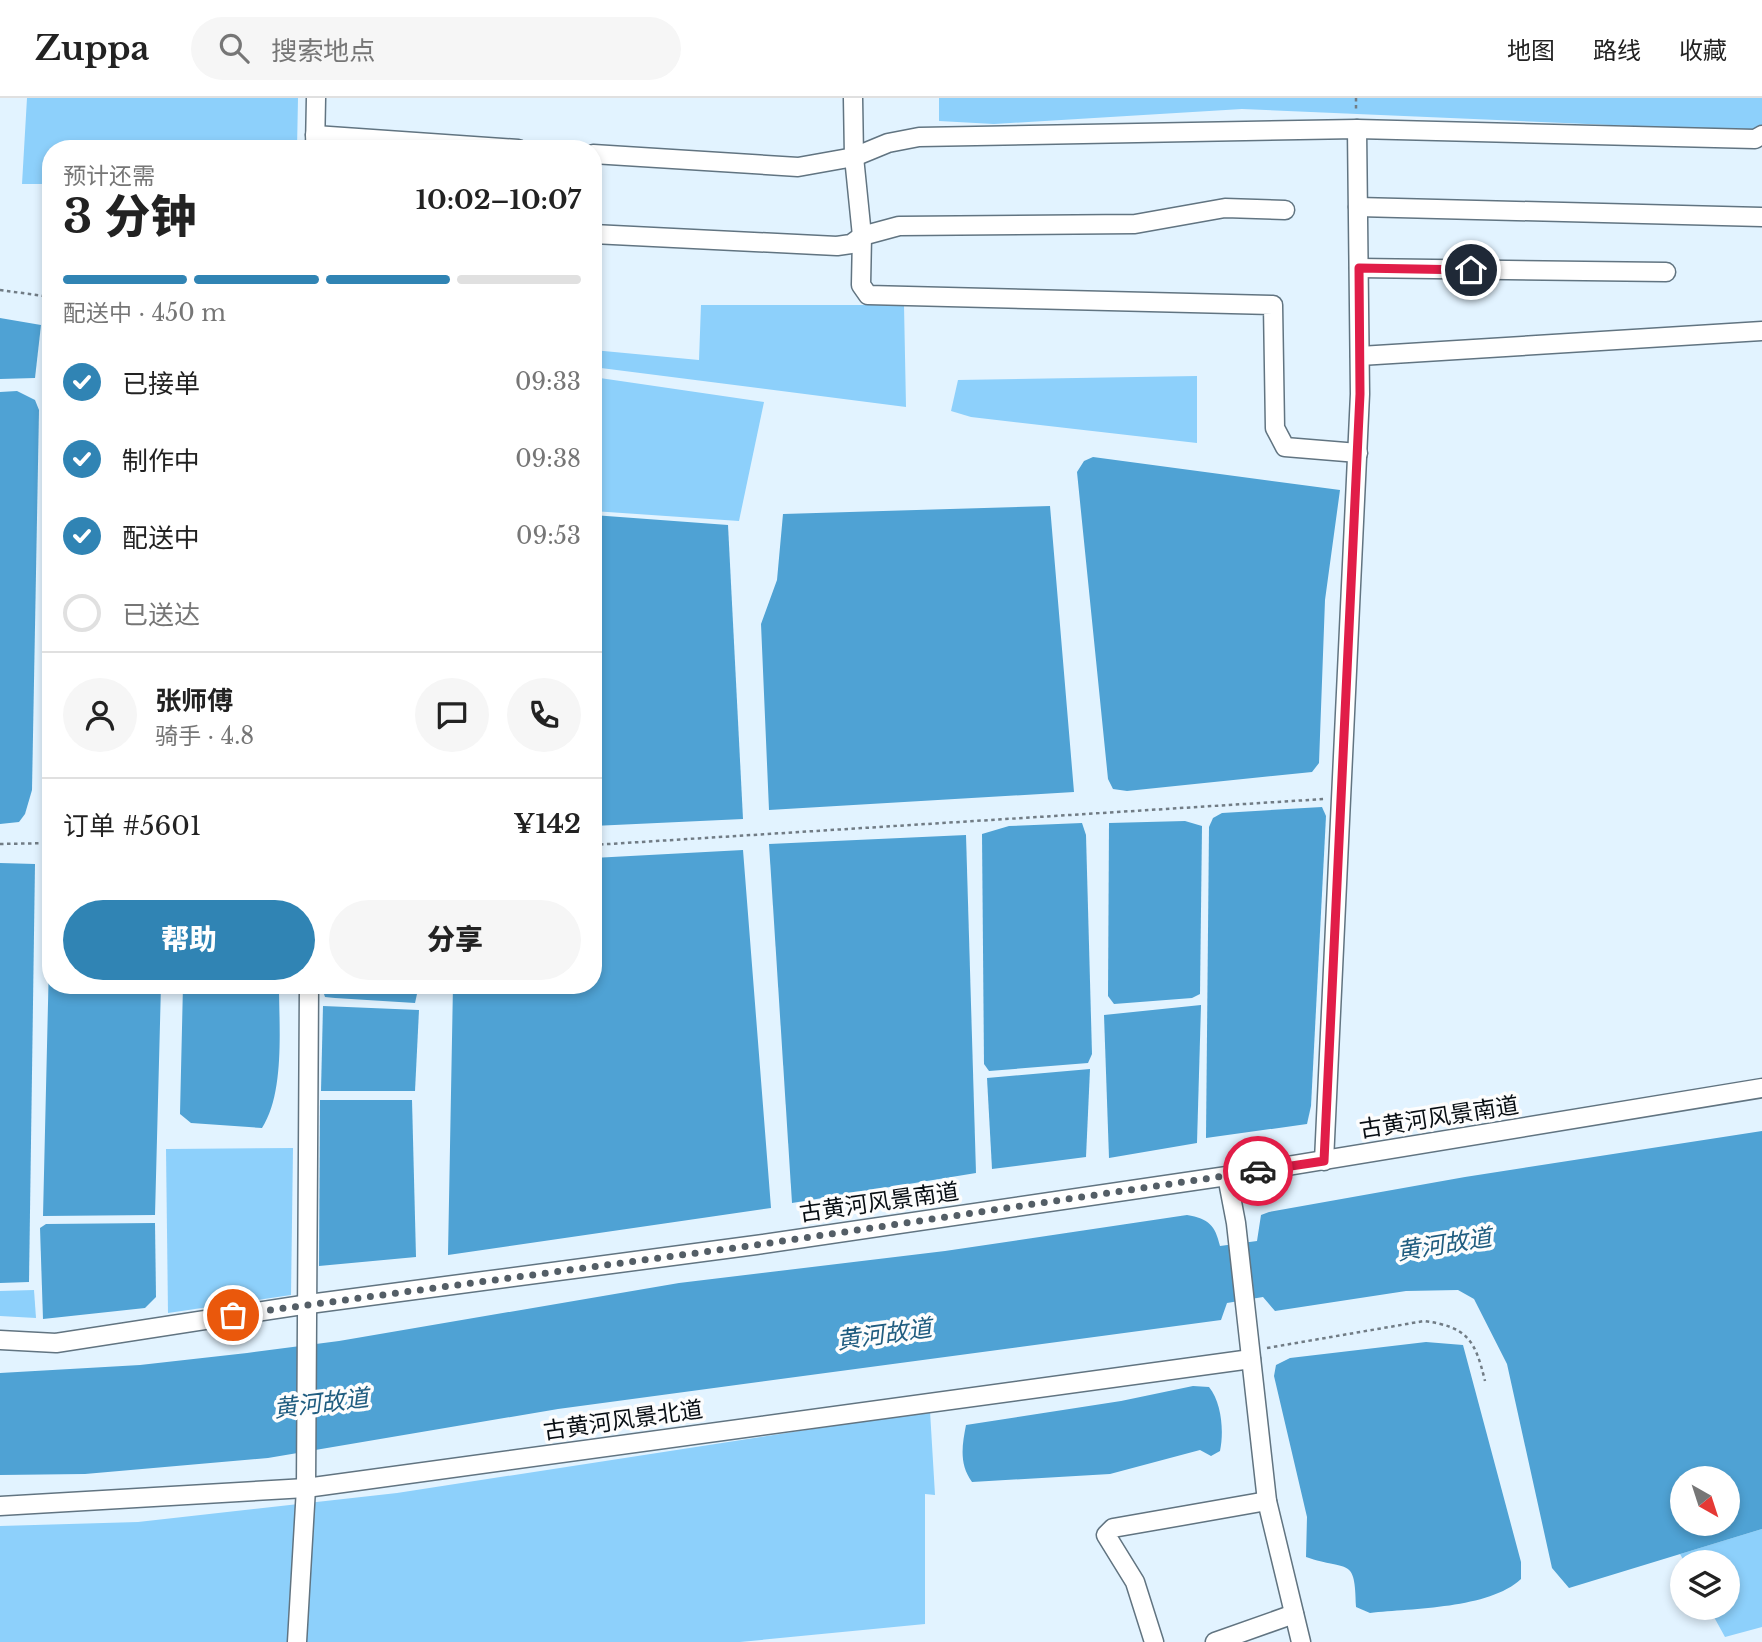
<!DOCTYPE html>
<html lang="zh">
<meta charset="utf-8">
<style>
:root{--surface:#fff;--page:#f6f6f6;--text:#222;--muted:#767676;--line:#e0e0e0;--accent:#3084b4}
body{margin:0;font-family:"Libre Baskerville","Noto Sans SC",serif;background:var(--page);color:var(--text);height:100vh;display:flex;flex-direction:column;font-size:26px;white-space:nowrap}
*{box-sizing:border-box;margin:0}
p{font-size:23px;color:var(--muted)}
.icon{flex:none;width:38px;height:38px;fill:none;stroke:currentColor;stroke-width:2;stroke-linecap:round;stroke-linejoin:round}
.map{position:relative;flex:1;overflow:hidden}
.drawer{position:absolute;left:42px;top:42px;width:560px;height:854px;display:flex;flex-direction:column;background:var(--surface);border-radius:28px;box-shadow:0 4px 10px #0003}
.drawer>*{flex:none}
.needle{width:46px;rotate:141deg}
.buttons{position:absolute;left:1670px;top:1368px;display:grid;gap:14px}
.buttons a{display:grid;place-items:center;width:70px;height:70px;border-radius:50%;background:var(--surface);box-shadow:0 4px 10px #0003;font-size:35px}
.pin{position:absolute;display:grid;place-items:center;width:60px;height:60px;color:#fff;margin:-30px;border:4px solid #fff;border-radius:50%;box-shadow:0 2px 7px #0007}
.courier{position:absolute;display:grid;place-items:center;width:70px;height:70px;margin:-35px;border:5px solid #e11d48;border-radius:50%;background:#fff;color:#222;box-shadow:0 2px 9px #0007}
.headline em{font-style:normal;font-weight:800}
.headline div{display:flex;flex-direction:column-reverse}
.headline{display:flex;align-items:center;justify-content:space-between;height:119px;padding:0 21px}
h1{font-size:46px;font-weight:800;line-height:52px}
.bar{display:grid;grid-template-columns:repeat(4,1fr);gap:10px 7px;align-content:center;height:84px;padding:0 21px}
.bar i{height:9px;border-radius:5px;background:var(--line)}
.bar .active{background:var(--accent)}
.bar p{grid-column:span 4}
.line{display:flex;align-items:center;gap:18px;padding:0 21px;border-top:2px solid var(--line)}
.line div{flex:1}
.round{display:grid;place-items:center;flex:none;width:74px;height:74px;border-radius:37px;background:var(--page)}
ol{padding:0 21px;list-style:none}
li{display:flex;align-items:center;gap:21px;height:77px}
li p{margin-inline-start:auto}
li .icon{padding:7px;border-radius:50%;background:var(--accent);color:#fff;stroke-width:4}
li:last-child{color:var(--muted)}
li i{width:38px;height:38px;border:4px solid var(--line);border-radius:50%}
.cta{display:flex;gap:14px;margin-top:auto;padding:14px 21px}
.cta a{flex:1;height:80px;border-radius:42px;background:var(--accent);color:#fff;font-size:28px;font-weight:800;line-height:80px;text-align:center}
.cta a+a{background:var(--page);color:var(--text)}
header{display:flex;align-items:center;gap:42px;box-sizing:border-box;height:98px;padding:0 35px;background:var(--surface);border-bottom:2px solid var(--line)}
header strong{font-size:33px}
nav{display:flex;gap:38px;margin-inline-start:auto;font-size:24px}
.search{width:490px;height:63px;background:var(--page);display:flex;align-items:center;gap:18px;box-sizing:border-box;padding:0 24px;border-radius:38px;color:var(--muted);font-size:26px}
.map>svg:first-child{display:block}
</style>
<header>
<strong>Zuppa</strong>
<div class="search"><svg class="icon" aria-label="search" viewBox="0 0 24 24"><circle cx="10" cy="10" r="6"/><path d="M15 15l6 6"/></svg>搜索地点</div>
<nav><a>地图</a><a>路线</a><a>收藏</a></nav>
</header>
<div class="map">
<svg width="1762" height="1544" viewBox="0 0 1762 1544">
<rect width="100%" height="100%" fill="#e2f3ff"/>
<!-- green -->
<g fill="#8dd0fb">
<path d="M27 0H298L297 51H51V86H22Z"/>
<path d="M939 0H1762V28L1748 33 1242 11 994 26 939 23Z"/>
<path d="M701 207H904L906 309 593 269V252L699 262Z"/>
<path d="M1197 278V345L971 319 951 313 958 282Z"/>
<path d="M593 279 764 304 739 423 593 413Z"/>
<path d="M293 1050 291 1197 168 1215 166 1051Z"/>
<path d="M34 1192 36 1220 0 1218V1193Z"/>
<path d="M930 1313 935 1397 925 1396V1526L740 1544H0V1428L138 1424 397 1395Z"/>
<path d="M1762 1431V1529L1725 1539 1709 1510H1727V1465H1685L1680 1456Z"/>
</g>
<!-- water -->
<g fill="#4fa2d4" fill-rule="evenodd">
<path d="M0 220 41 227 35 280 0 281Z"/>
<path d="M17 293 35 302 39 312 32 692 25 716 19 724 0 726V294Z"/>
<path d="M1093 359 1340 392 1325 502 1319 665 1312 674 1127 693 1113 691 1108 681 1077 374 1084 363Z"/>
<path d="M1050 408 1074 694 769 712 761 526 777 482 783 416Z"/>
<path d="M593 417 728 427 743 721 593 728Z"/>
<path d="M1322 709 1326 718 1311 1008 1307 1026 1206 1040 1209 729 1213 720 1222 715Z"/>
<path d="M1185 723 1202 728 1200 896 1192 900 1114 906 1108 898 1109 725Z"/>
<path d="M1082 725 1086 737 1092 956 1088 965 989 973 984 966 982 736 1009 728Z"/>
<path d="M966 737 976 1075 792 1105 769 746Z"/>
<path d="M743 752 771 1110 448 1157 453 887H593V760Z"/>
<path d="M0 765 35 766 29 1184 0 1185Z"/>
<path d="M51 778V887H161L155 1117 43 1118Z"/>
<path d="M183 887H279C279 929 285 994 262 1030L191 1025 180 1016Z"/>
<path d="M321 887H419L415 905 335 900 325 899Z"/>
<path d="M1201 907 1197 1045 1109 1060 1104 917Z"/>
<path d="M323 908 419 912 415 993H321Z"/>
<path d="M1090 971 1086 1059 992 1071 987 980Z"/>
<path d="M320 1002H412L416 1159 319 1168Z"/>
<path d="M1762 1033V1431L1569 1490 1552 1470 1507 1266 1474 1201 1458 1192 1406 1193 1275 1213 1263 1199 1227 1205 1221 1222 558 1311 268 1360 85 1376 0 1377V1275L140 1267 247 1255 339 1243 679 1185 945 1153 1187 1117C1209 1121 1215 1127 1220 1148L1257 1143 1261 1117 1269 1114 1465 1079ZM1682 1381H1727V1426H1682Z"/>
<path d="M155 1125 156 1199 145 1210 43 1221 40 1130 46 1126Z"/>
<path d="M1426 1244 1463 1247 1521 1464V1481C1489 1511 1413 1510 1370 1515L1356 1509C1355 1457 1349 1474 1306 1459L1307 1419 1274 1278 1276 1267 1290 1260Z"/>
<path d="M1193 1288 1209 1289C1222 1305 1224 1334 1220 1353L1211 1358 1200 1352 1110 1376 972 1384C959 1366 962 1348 966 1327L1121 1303Z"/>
</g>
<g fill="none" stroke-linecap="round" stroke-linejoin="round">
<defs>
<g id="minor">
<path d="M853 0 854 59 862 138 861 187 868 197 1273 207 1275 330 1285 349 1358 355"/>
<path d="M315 37 518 51"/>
<path d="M315 51 316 0"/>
<path d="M593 56 798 69 854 59 888 45 919 39 1357 31 1755 41 1762 37"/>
<path d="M1358 109 1762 119"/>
<path d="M593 136 837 148 851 146 862 138 899 128 1135 126 1225 110 1285 112"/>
<path d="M1359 170 1666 174"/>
<path d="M1360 258 1762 233"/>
<path d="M1324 1063 1360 296 1357 31"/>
<path d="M1227 1078 1236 1125 1267 1403 1301 1544"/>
<path d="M0 1242 56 1245 309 1206 756 1147 1227 1078 1762 990"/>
<path d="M0 1408 306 1390 1251 1261"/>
<path d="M297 1544 306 1390 309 887"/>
<path d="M1154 1544 1135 1484 1106 1437 1113 1430 1267 1403"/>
<path d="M1215 1544 1294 1516"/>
</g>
</defs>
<!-- minor casing -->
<use href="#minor" stroke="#617481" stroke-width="21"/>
<!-- path -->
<g stroke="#717c85" stroke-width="2.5" stroke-dasharray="3.5 3.5" stroke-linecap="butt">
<path d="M1356 0V14"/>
<path d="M0 192 51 199"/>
<path d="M0 746 51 745"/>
<path d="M593 747 1324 701"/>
<path d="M1267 1250 1424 1223C1468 1229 1475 1242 1485 1283"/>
</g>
<!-- minor -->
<use href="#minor" stroke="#fff" stroke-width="18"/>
</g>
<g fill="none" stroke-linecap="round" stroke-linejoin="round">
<!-- done -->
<path stroke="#545e66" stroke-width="7" stroke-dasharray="0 12.6" d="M233 1217 756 1147 1258 1073"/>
<!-- route -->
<path stroke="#e11d48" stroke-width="9" d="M1258 1073 1324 1063 1360 296 1359 170 1471 172"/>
</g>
<g text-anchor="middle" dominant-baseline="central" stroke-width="7" stroke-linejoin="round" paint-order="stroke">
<!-- street labels -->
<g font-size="23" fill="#080e13" stroke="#fdfdfd">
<text transform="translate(1439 1019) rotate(-9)">古黄河风景南道</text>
<text transform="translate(879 1104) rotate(-8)">古黄河风景南道</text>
<text transform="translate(623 1322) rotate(-8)">古黄河风景北道</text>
</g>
<!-- water labels -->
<g font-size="24" font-style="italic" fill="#205d80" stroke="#fdfdfd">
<text transform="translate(1444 1146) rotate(-9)">黄河故道</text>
<text transform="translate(884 1236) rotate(-8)">黄河故道</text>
<text transform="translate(321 1305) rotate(-7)">黄河故道</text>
</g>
</g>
</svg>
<div class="buttons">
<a><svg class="needle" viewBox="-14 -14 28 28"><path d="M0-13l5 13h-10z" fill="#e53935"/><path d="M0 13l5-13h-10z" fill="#767676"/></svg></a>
<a><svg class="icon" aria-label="layers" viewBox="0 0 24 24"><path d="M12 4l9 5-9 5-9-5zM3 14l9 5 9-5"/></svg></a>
</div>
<div class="pin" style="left:233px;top:1217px;background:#ea580c"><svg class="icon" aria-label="bag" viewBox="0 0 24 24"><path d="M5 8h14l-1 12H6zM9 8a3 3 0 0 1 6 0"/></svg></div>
<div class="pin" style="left:1471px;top:172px;background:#1f2937"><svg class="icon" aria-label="home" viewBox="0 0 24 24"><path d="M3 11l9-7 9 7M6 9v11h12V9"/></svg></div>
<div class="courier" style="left:1258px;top:1073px"><svg class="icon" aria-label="car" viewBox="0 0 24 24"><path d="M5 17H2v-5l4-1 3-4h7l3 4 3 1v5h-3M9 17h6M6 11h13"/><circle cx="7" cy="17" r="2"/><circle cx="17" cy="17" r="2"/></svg></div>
<section class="drawer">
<div class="headline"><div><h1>3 分钟</h1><p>预计还需</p></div><em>10:02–10:07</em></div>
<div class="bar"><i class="active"></i><i class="active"></i><i class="active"></i><i></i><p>配送中 · 450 m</p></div>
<ol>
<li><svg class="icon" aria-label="check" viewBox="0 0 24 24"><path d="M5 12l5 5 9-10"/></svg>已接单<p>09:33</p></li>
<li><svg class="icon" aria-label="check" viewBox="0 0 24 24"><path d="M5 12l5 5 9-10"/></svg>制作中<p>09:38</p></li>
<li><svg class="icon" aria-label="check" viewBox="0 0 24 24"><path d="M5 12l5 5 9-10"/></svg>配送中<p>09:53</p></li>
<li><i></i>已送达</li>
</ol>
<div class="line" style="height:126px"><a class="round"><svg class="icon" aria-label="person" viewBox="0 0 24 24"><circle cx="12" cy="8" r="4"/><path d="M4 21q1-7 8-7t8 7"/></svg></a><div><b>张师傅</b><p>骑手 · 4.8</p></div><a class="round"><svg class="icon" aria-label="chat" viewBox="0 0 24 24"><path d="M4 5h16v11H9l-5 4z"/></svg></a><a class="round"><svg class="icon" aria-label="phone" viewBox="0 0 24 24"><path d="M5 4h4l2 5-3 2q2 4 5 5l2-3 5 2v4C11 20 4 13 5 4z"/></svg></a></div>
<div class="line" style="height:91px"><div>订单 #5601</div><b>¥142</b></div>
<div class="cta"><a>帮助</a><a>分享</a></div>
</section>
</div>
